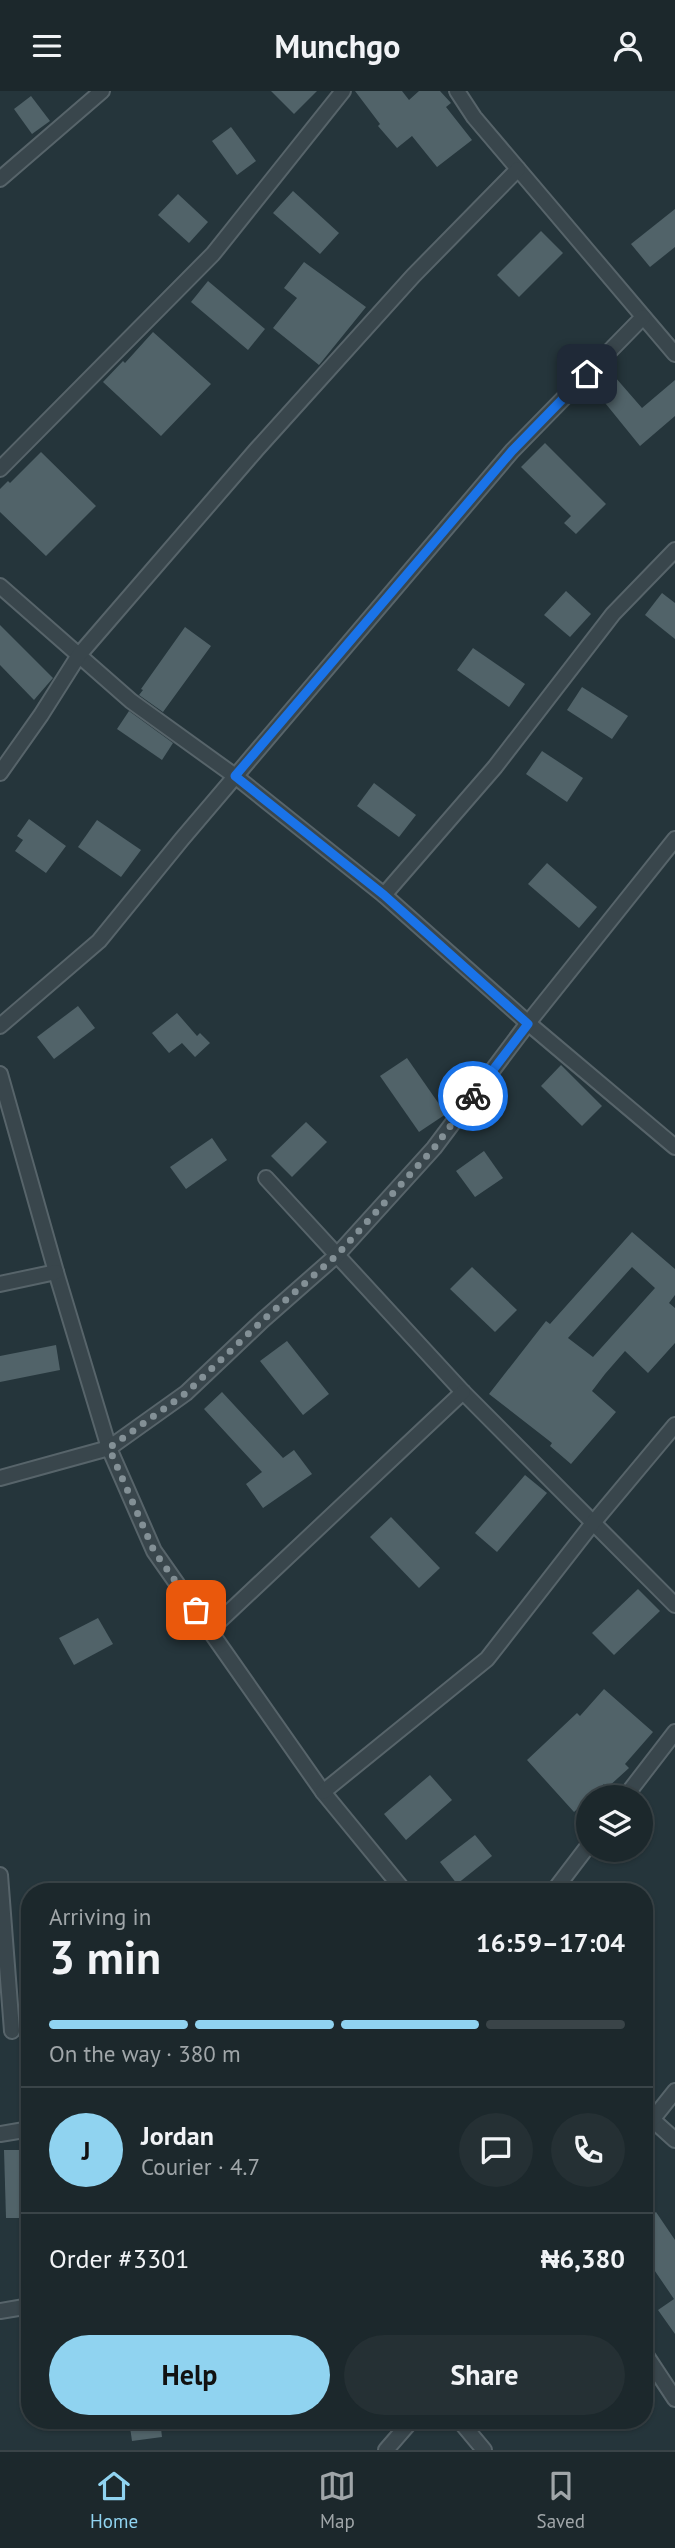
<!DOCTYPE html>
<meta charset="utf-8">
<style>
:root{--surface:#1c282c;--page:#253034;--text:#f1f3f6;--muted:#a0a6a9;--line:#3a4448;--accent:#90d3f0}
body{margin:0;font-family:"PT Sans",sans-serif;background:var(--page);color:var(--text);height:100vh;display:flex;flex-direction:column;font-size:26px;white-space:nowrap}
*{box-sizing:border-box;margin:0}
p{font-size:23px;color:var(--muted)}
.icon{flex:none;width:38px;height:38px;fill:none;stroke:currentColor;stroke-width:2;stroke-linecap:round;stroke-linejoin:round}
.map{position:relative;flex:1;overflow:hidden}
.side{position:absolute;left:21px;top:1792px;width:632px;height:546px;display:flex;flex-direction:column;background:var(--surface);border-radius:28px;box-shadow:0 2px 5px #0004,0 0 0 2px var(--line)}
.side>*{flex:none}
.tools{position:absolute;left:576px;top:1694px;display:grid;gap:14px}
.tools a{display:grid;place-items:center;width:77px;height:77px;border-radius:50%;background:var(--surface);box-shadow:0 2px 5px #0004,0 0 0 2px var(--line);font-size:35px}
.pin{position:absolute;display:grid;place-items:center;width:60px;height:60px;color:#fff;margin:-30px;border-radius:14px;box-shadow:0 4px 10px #0006}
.courier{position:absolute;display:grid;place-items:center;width:70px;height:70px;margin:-35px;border:5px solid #1a73e8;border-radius:50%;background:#fff;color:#222;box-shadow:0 2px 9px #0007}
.summary em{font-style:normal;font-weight:700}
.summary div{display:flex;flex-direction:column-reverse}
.summary{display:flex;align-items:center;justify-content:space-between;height:119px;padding:0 28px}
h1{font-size:46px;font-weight:700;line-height:52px}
.bar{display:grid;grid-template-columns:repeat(4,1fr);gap:10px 7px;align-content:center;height:84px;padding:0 28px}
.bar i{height:9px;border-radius:5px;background:var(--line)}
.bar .current{background:var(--accent)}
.bar p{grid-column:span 4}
.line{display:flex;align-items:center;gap:18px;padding:0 28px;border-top:2px solid var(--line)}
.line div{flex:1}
.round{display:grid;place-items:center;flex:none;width:74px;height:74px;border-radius:37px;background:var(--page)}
.primary-button{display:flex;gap:14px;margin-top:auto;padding:14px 28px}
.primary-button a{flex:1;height:80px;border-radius:42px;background:var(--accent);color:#111;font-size:28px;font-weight:700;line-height:80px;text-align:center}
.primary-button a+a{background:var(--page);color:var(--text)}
header{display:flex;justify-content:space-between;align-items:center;height:91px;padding:0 28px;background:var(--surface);font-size:32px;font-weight:700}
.tabs{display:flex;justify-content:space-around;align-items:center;height:98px;border-top:2px solid var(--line);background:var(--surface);font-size:19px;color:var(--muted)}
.tabs a{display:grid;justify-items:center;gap:4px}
.tabs .current{color:var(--accent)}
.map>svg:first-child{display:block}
</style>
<header><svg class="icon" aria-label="menu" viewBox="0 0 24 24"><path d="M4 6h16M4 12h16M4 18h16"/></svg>Munchgo<svg class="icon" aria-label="person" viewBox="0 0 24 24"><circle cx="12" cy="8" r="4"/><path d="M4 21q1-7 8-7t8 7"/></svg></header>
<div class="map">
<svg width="675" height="2359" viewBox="0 0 675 2359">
<rect width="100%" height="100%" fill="#25353b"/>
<!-- building -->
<g fill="#516369" fill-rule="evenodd">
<path d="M271 0H317L294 23Z"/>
<path d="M355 0H402L409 9 419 0H440L451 12 446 16 472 49 437 76 412 45 397 57 378 35 380 33Z"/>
<path d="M31 5 50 30 32 43 14 18Z"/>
<path d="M231 36 256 70 237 84 212 50Z"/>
<path d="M293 100 339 142 320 163 273 122Z"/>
<path d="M178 103 208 131 189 152 158 124Z"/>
<path d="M675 118V156L650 176 631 153Z"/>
<path d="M541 140 563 162 519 206 497 184Z"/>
<path d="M304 171 366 216 319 274 273 237 297 207 284 197Z"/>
<path d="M208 190 265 238 248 259 191 211Z"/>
<path d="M153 241 211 293 161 345 103 291 123 270 125 272Z"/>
<path d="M615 286 642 317 675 289V325L640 355 597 302Z"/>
<path d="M545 352 606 413 576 443 564 432 571 425 521 376Z"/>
<path d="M41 361 96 415 46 465 0 421V398L8 390 10 392Z"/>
<path d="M566 500 591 523 570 546 544 524Z"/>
<path d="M662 502 675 512V548L645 524Z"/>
<path d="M0 534 53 587 34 609 0 574Z"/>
<path d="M185 536 211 555 163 621 139 604 143 599 141 598Z"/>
<path d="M473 557 525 593 509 616 457 579Z"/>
<path d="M582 596 628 625 612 648 567 619Z"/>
<path d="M129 620 173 652 162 669 117 638Z"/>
<path d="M542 660 583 687 567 711 526 683Z"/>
<path d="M374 692 416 724 399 746 357 715Z"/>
<path d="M29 728 66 755 46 782 15 760 23 749 17 745Z"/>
<path d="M97 729 141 759 121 786 78 756Z"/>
<path d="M547 772 597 816 579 837 528 793Z"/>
<path d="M78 915 95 937 54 968 37 946Z"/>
<path d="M177 922 197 945 200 942 210 952 195 966 182 952 169 962 152 942Z"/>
<path d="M407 967 446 1023 419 1041 380 985Z"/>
<path d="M561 974 602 1015 582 1035 541 995Z"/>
<path d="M306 1031 327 1051 292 1086 271 1065Z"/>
<path d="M212 1047 227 1069 186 1098 170 1076Z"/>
<path d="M484 1060 503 1087 475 1106 456 1080Z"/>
<path d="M632 1141 675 1178V1204L669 1212 675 1217V1252L648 1282 625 1260 605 1283 592 1300 616 1321 571 1373 550 1355 552 1352 489 1303 546 1230 550 1233ZM632 1176 655 1197 593 1266 568 1247Z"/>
<path d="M472 1176 517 1219 495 1241 450 1198Z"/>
<path d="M287 1250 329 1303 303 1324 260 1270Z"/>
<path d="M56 1254 60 1279 0 1291V1265Z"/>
<path d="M222 1301 283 1367 294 1359 312 1383 263 1417 246 1393 262 1381 204 1318Z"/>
<path d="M525 1384 547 1402 497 1461 475 1442Z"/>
<path d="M391 1426 440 1477 419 1497 370 1446Z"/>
<path d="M638 1498 660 1520 614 1564 592 1542Z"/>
<path d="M98 1527 113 1553 74 1574 59 1547Z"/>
<path d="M604 1598 653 1641 625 1673 629 1677 607 1697 604 1693 574 1721 527 1669 577 1622 580 1625Z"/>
<path d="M430 1684 452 1709 406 1749 384 1723Z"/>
<path d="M475 1744 492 1765 457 1793 440 1771Z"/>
<path d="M4 2059H30V2127H6Z"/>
<path d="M656 2121 675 2149V2243L658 2219 674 2208 644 2164V2130Z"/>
<path d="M129 2329H160L162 2346 132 2350Z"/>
</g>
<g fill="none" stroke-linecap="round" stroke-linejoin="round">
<defs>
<g id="street">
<path d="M457 0 474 26 675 263"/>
<path d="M0 88 102 0"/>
<path d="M0 378 213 163 343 0"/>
<path d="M0 495 131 610 235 685 384 804 528 932 675 1056"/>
<path d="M0 682 41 624 79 564 257 358 413 185 518 78"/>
<path d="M384 804 495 676 613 523 675 459"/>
<path d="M0 935 99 850 182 748 512 360 643 226"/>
<path d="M0 983 56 1181 109 1357 154 1460 323 1701 405 1801"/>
<path d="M266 1087 463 1301 675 1514"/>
<path d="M0 1193 56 1181"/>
<path d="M0 1387 109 1357 186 1302 263 1229 337 1164 434 1057 528 932 675 748"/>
<path d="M210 1539 463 1301"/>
<path d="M323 1701 487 1568 593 1432 675 1334"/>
<path d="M625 1706 675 1641"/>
<path d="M0 1784 12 1940"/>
<path d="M553 1801 588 1755"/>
<path d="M644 2021 675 2049"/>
<path d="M644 2039 675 2000"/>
<path d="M0 2043 30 2038"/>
<path d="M0 2220 30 2215"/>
<path d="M644 2261 675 2308"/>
<path d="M459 2329 484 2359"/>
<path d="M386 2359 412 2329"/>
</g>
</defs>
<!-- street casing -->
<use href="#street" stroke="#57646a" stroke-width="18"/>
<!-- street -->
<use href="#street" stroke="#39464c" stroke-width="14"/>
</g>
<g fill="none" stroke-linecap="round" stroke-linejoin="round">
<!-- done -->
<path stroke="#839096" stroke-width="7" stroke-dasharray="0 12.6" d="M196 1519 154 1460 109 1357 186 1302 263 1229 337 1164 434 1057 473 1005"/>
<!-- route -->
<path stroke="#1a73e8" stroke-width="9" d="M473 1005 528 933 384 804 235 685 512 360 587 283"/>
</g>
</svg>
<div class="tools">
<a><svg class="icon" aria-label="layers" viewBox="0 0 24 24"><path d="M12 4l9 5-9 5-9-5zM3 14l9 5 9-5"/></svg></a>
</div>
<div class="pin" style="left:196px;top:1519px;background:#ea580c"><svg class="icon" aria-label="bag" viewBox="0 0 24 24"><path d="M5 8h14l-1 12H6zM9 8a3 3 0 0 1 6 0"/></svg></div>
<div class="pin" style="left:587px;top:283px;background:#1f2937"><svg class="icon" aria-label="home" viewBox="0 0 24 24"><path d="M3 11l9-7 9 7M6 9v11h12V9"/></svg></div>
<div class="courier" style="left:473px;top:1005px"><svg class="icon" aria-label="bike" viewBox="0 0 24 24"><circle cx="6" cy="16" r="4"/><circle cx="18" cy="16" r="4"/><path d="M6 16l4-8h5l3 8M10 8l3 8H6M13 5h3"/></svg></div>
<section class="side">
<div class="summary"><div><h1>3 min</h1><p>Arriving in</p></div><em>16:59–17:04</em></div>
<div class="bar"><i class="current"></i><i class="current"></i><i class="current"></i><i></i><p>On the way · 380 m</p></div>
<div class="line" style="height:126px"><b class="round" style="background:var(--accent);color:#111">J</b><div><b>Jordan</b><p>Courier · 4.7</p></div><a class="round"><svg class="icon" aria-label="chat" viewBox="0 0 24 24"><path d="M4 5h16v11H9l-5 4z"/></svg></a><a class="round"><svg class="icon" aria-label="phone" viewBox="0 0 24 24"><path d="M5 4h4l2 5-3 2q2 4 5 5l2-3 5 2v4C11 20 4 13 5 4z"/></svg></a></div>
<div class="line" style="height:91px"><div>Order #3301</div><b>₦6,380</b></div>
<div class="primary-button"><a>Help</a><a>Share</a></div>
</section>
</div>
<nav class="tabs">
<a class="current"><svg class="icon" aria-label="home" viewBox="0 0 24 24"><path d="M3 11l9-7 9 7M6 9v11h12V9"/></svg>Home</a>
<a><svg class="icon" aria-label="map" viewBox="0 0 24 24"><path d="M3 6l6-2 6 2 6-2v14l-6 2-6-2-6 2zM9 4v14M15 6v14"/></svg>Map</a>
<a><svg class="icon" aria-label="saved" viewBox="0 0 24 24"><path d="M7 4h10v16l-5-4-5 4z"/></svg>Saved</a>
</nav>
